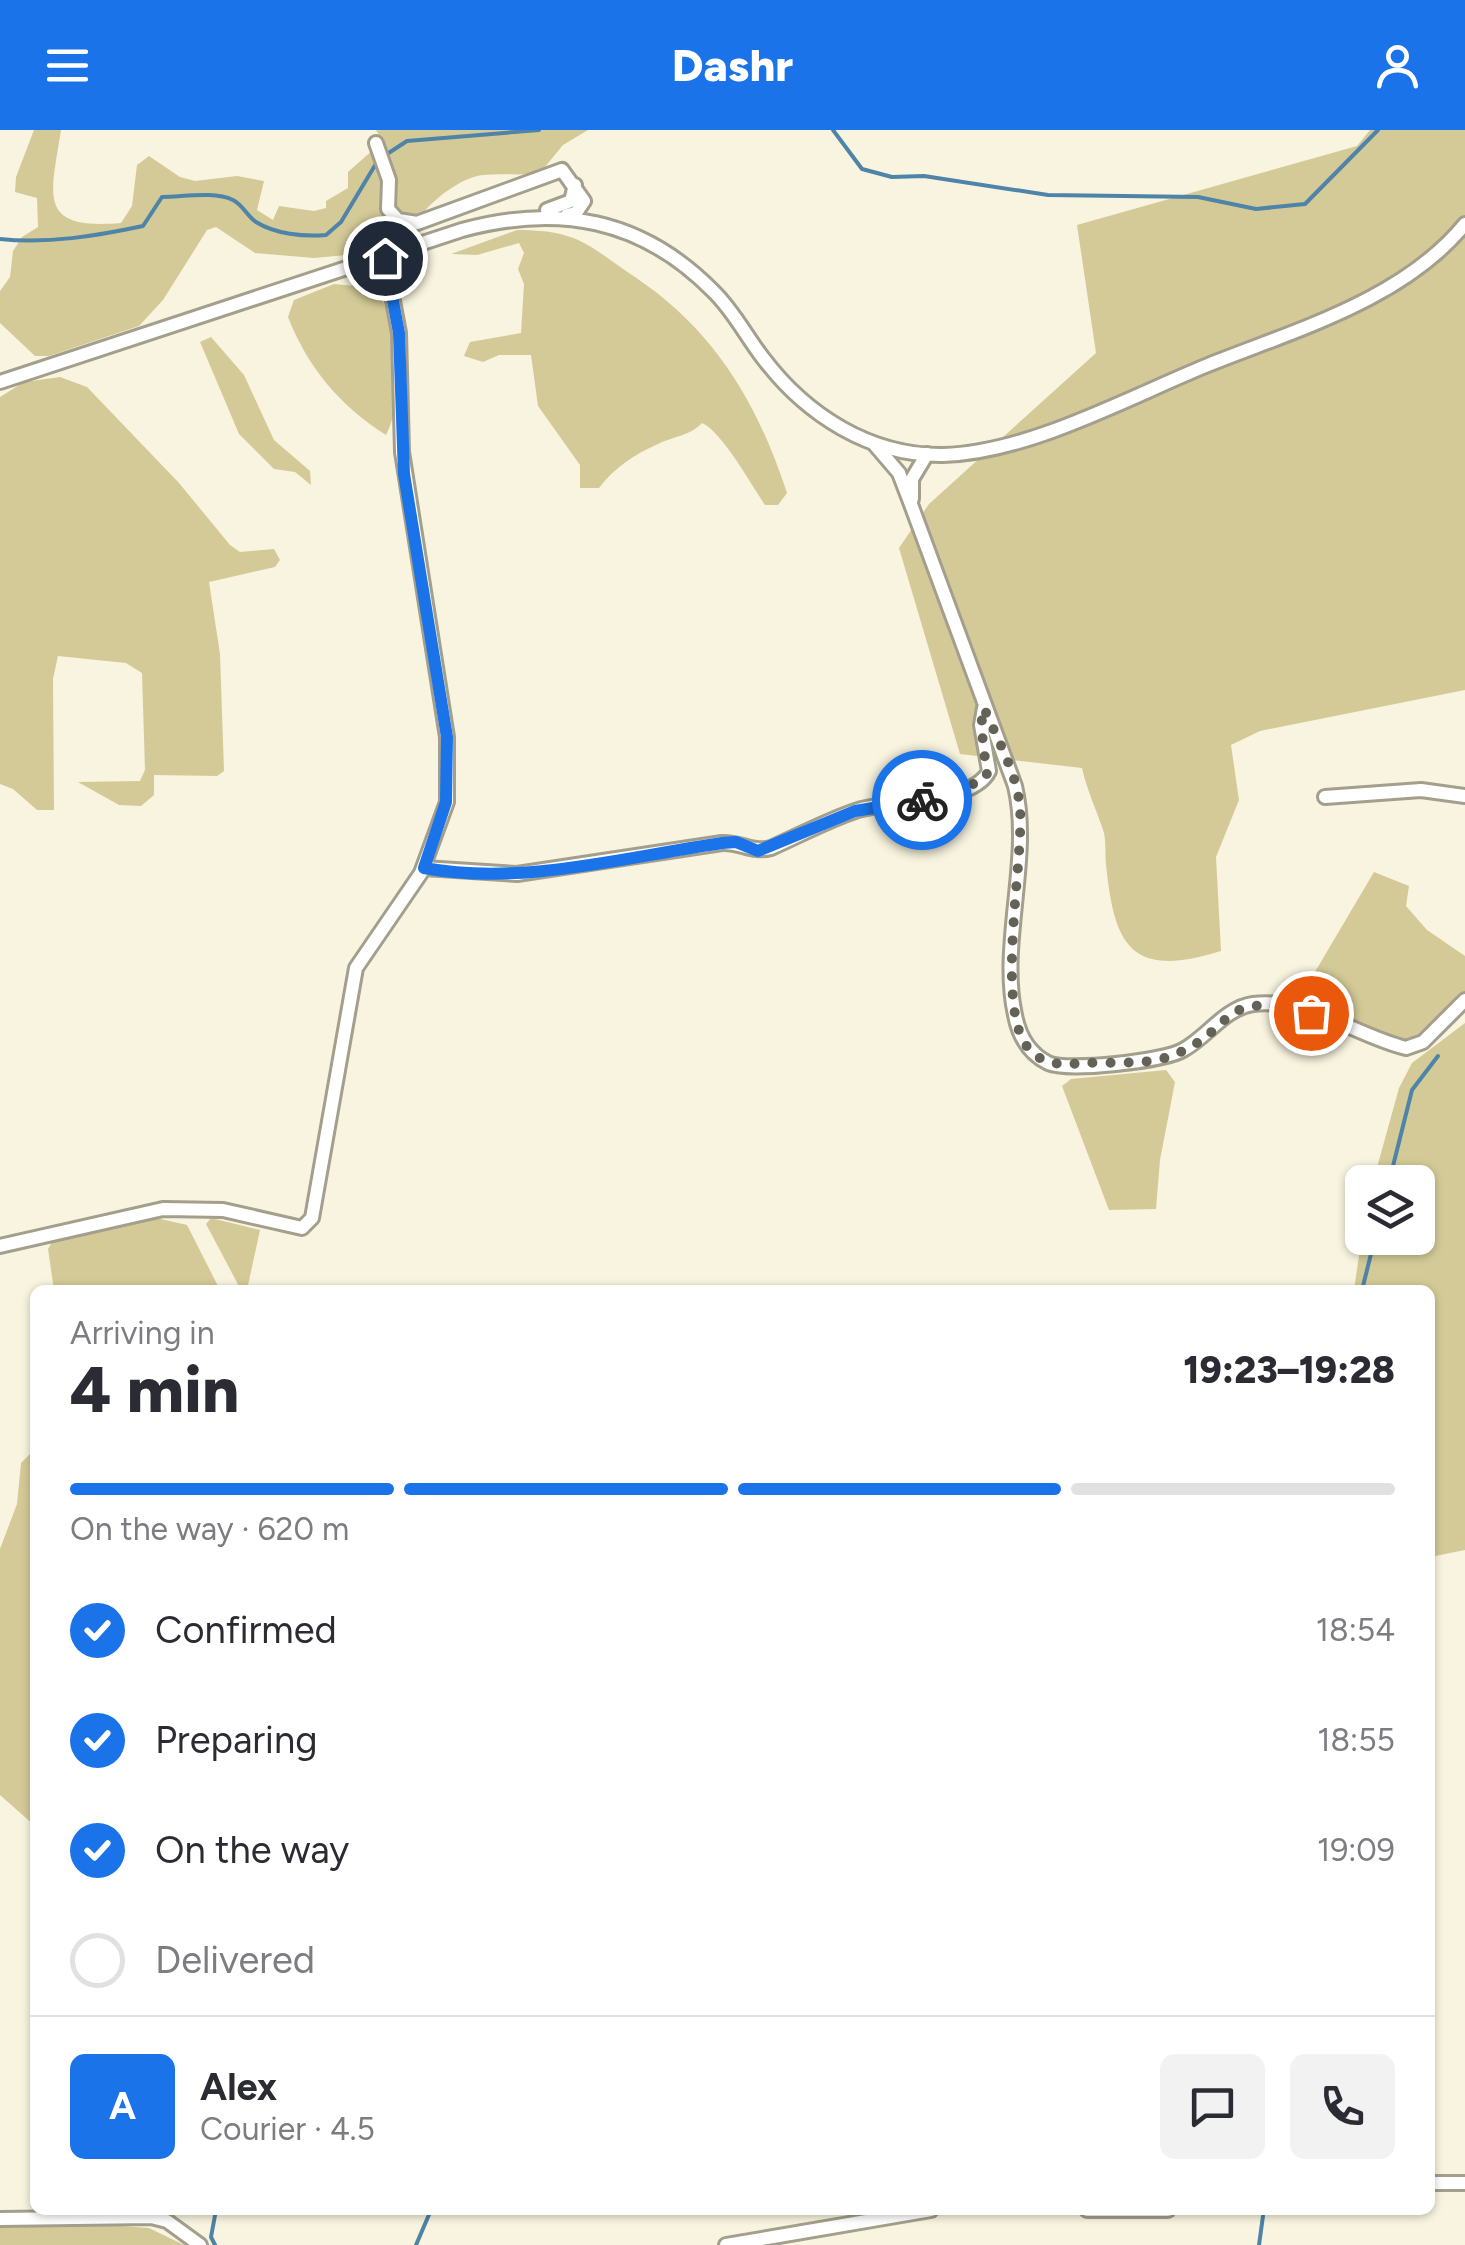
<!DOCTYPE html>
<meta charset="utf-8">
<style>
:root{--surface:#fff;--page:#f2f2f3;--text:#2b2b33;--muted:#7c7c81;--line:#e1e1e2;--accent:#1a73e8}
body{margin:0;font-family:Figtree,sans-serif;background:var(--page);color:var(--text);height:100vh;display:flex;flex-direction:column;font-size:38px;white-space:nowrap}
*{box-sizing:border-box;margin:0}
p{font-size:32px;color:var(--muted)}
.icon{flex:none;width:55px;height:55px;fill:none;stroke:currentColor;stroke-width:2;stroke-linecap:round;stroke-linejoin:round}
.map{position:relative;flex:1;overflow:hidden}
.side{position:absolute;left:30px;top:1155px;width:1405px;height:930px;display:flex;flex-direction:column;background:var(--surface);border-radius:15px;box-shadow:0 2px 8px #0004}
.side>*{flex:none}
.controls{position:absolute;left:1345px;top:1035px;display:grid;gap:20px}
.controls a{display:grid;place-items:center;width:90px;height:90px;border-radius:15px;background:var(--surface);box-shadow:0 2px 8px #0004;font-size:50px}
.pin{position:absolute;display:grid;place-items:center;width:85px;height:85px;color:#fff;margin:-42px;border:5px solid #fff;border-radius:50%;box-shadow:0 2px 10px #0007}
.courier{position:absolute;display:grid;place-items:center;width:100px;height:100px;margin:-50px;border:8px solid #1a73e8;border-radius:50%;background:#fff;color:#222;box-shadow:0 2px 12px #0007}
.overview em{font-style:normal;font-weight:800}
.overview div{display:flex;flex-direction:column-reverse}
.overview{display:flex;align-items:center;justify-content:space-between;height:170px;padding:0 40px}
h1{font-size:65px;font-weight:800;line-height:75px}
.bar{display:grid;grid-template-columns:repeat(4,1fr);gap:15px 10px;align-content:center;height:120px;padding:0 40px}
.bar i{height:12px;border-radius:8px;background:var(--line)}
.bar .active{background:var(--accent)}
.bar p{grid-column:span 4}
.line{display:flex;align-items:center;gap:25px;padding:0 40px;border-top:2px solid var(--line)}
.line div{flex:1}
.round{display:grid;place-items:center;flex:none;width:105px;height:105px;border-radius:15px;background:var(--page)}
ol{padding:0 40px;list-style:none}
li{display:flex;align-items:center;gap:30px;height:110px}
li p{margin-inline-start:auto}
li .icon{padding:10px;border-radius:50%;background:var(--accent);color:#fff;stroke-width:4}
li:last-child{color:var(--muted)}
li i{width:55px;height:55px;border:5px solid var(--line);border-radius:50%}
header{display:flex;justify-content:space-between;align-items:center;height:130px;padding:0 40px;background:var(--accent);color:#fff;font-size:45px;font-weight:800}
.map>svg:first-child{display:block}
</style>
<header><svg class="icon" aria-label="menu" viewBox="0 0 24 24"><path d="M4 6h16M4 12h16M4 18h16"/></svg>Dashr<svg class="icon" aria-label="person" viewBox="0 0 24 24"><circle cx="12" cy="8" r="4"/><path d="M4 21q1-7 8-7t8 7"/></svg></header>
<div class="map">
<svg width="1465" height="2115" viewBox="0 0 1465 2115">
<rect width="100%" height="100%" fill="#f8f4df"/>
<!-- green -->
<g fill="#d4ca98">
<path d="M34 0H61C51 66 36 100 121 93L132 76 137 35 149 26 180 47 195 51 237 46 264 51 257 80 273 90 279 76 314 81 326 78V71L348 58V42L374 19 380 7 376 0H588L563 15 540 43C521 46 502 43 483 45 458 47 417 81 411 103L346 125 314 128 255 123 216 97 207 100 163 170 139 196 49 226H35L0 193V161L10 147 13 121 22 107 38 97 37 68 15 62 16 47Z"/>
<path d="M1370 0H1465V560L1260 601 1231 615 1239 670 1216 727 1221 821C1132 849 1114 817 1106 734 1105 724 1106 712 1104 703 1097 681 1087 661 1082 638L960 624 899 418 929 374 1096 223 1077 95 1357 16Z"/>
<path d="M517 100C579 100 587 115 635 147 715 201 757 272 787 363L778 375H765C751 354 722 302 702 293 690 306 674 306 658 314 635 324 614 338 599 358H580V335L538 276 531 225H499L483 232 464 226 470 212 521 203 524 154 518 139 524 123 519 113 477 125 451 124Z"/>
<path d="M334 154 377 158C396 192 405 270 386 305 340 276 308 238 288 187L294 170Z"/>
<path d="M211 207 244 245 274 310 310 341 311 355 295 342 274 339 239 304 200 212Z"/>
<path d="M60 247 87 257 179 353 230 415 240 422 274 419 280 430 275 437 209 452 220 524 224 641 217 646 154 645V665L141 676 119 675 78 652 140 651 145 640 142 543 126 533 58 526 53 549 54 680H37L13 659 0 654V267L24 252Z"/>
<path d="M1374 742 1409 756 1406 776 1427 800 1465 826V863L1421 907 1406 914 1299 869Z"/>
<path d="M1465 893V1420L1430 1427V1160H1354L1362 1105 1418 1108V1052H1373L1399 958 1412 933Z"/>
<path d="M1166 940 1175 952 1160 1030 1156 1079 1109 1080 1062 956 1071 949Z"/>
<path d="M152 1087 187 1095 220 1160H54L48 1119 52 1112Z"/>
<path d="M211 1088 260 1100 247 1160H241L206 1094Z"/>
<path d="M35 1319 31 1538 35 1696 0 1665V1419L17 1374 21 1333Z"/>
<path d="M68 2092 149 2098 184 2115H0V2094Z"/>
</g>
<g fill="none" stroke-linecap="round" stroke-linejoin="round">
<!-- stream -->
<g stroke="#4d84a7" stroke-width="4">
<path d="M833 0 862 39 892 47 924 46 1048 65 1198 67 1256 79 1305 74 1378 0"/>
<path d="M384 26 407 11 539 0"/>
<path d="M0 109C48 114 96 106 143 96L162 67C183 67 214 61 233 70 243 75 247 86 256 92 275 104 304 107 326 105L341 92 377 32"/>
<path d="M1389 1052 1412 960 1438 926"/>
<path d="M1362 1160 1375 1108"/>
<path d="M215 2115 211 2107 216 2080"/>
<path d="M416 2115 431 2080"/>
<path d="M1259 2115 1263 2086"/>
</g>
<defs>
<g id="minor">
<path d="M376 13 389 50 388 79 398 90 417 93 562 40 584 71 576 83 567 85"/>
<path d="M547 80 571 71 575 55"/>
<path d="M0 252 462 100C558 74 641 88 713 161 733 180 746 206 763 228 806 285 870 326 943 325 1028 323 1129 267 1208 235 1295 200 1403 170 1465 94"/>
<path d="M875 315 899 343 912 377 1015 656C1032 727 999 815 1015 885 1019 906 1028 923 1048 933 1067 942 1165 931 1183 920 1207 907 1225 878 1253 874 1307 867 1358 907 1406 918L1423 912 1465 870"/>
<path d="M912 369V349L927 324"/>
<path d="M1325 667 1421 660 1465 666"/>
<path d="M424 738 517 744 722 713C741 712 752 723 771 718 800 705 828 690 858 680 890 670 973 674 989 641L981 595 984 578"/>
<path d="M0 1116 163 1079 223 1080 302 1098 312 1088 356 838 421 743 447 672V607L402 322 399 203 385 128"/>
<path d="M1430 2053H1465"/>
<path d="M1087 2080H1168"/>
<path d="M0 2089 151 2087 167 2091 200 2115"/>
<path d="M726 2115 931 2080"/>
</g>
</defs>
<!-- minor casing -->
<use href="#minor" stroke="#a39f8c" stroke-width="18"/>
<!-- minor -->
<use href="#minor" stroke="#fff" stroke-width="12"/>
</g>
<g fill="none" stroke-linecap="round" stroke-linejoin="round">
<!-- done -->
<path stroke="#646256" stroke-width="10" stroke-dasharray="0 18" d="M922 670 961 661 987 646 981 595 984 578C997 609 1017 643 1020 678 1024 733 994 880 1029 919 1044 936 1063 935 1085 933 1110 932 1144 935 1168 927 1240 902 1211 858 1311 883"/>
<!-- route -->
<path stroke="#1a73e8" stroke-width="12" d="M385 128 399 203 404 344 447 607 446 672 424 738C522 756 625 727 722 713L736 712 758 721 855 681 922 670"/>
</g>
</svg>
<div class="controls">
<a><svg class="icon" aria-label="layers" viewBox="0 0 24 24"><path d="M12 4l9 5-9 5-9-5zM3 14l9 5 9-5"/></svg></a>
</div>
<div class="pin" style="left:1311px;top:883px;background:#ea580c"><svg class="icon" aria-label="bag" viewBox="0 0 24 24"><path d="M5 8h14l-1 12H6zM9 8a3 3 0 0 1 6 0"/></svg></div>
<div class="pin" style="left:385px;top:128px;background:#1f2937"><svg class="icon" aria-label="home" viewBox="0 0 24 24"><path d="M3 11l9-7 9 7M6 9v11h12V9"/></svg></div>
<div class="courier" style="left:922px;top:670px"><svg class="icon" aria-label="bike" viewBox="0 0 24 24"><circle cx="6" cy="16" r="4"/><circle cx="18" cy="16" r="4"/><path d="M6 16l4-8h5l3 8M10 8l3 8H6M13 5h3"/></svg></div>
<section class="side">
<div class="overview"><div><h1>4 min</h1><p>Arriving in</p></div><em>19:23–19:28</em></div>
<div class="bar"><i class="active"></i><i class="active"></i><i class="active"></i><i></i><p>On the way · 620 m</p></div>
<ol>
<li><svg class="icon" aria-label="check" viewBox="0 0 24 24"><path d="M5 12l5 5 9-10"/></svg>Confirmed<p>18:54</p></li>
<li><svg class="icon" aria-label="check" viewBox="0 0 24 24"><path d="M5 12l5 5 9-10"/></svg>Preparing<p>18:55</p></li>
<li><svg class="icon" aria-label="check" viewBox="0 0 24 24"><path d="M5 12l5 5 9-10"/></svg>On the way<p>19:09</p></li>
<li><i></i>Delivered</li>
</ol>
<div class="line" style="height:180px"><b class="round" style="background:var(--accent);color:#fff">A</b><div><b>Alex</b><p>Courier · 4.5</p></div><a class="round"><svg class="icon" aria-label="chat" viewBox="0 0 24 24"><path d="M4 5h16v11H9l-5 4z"/></svg></a><a class="round"><svg class="icon" aria-label="phone" viewBox="0 0 24 24"><path d="M5 4h4l2 5-3 2q2 4 5 5l2-3 5 2v4C11 20 4 13 5 4z"/></svg></a></div>
</section>
</div>
